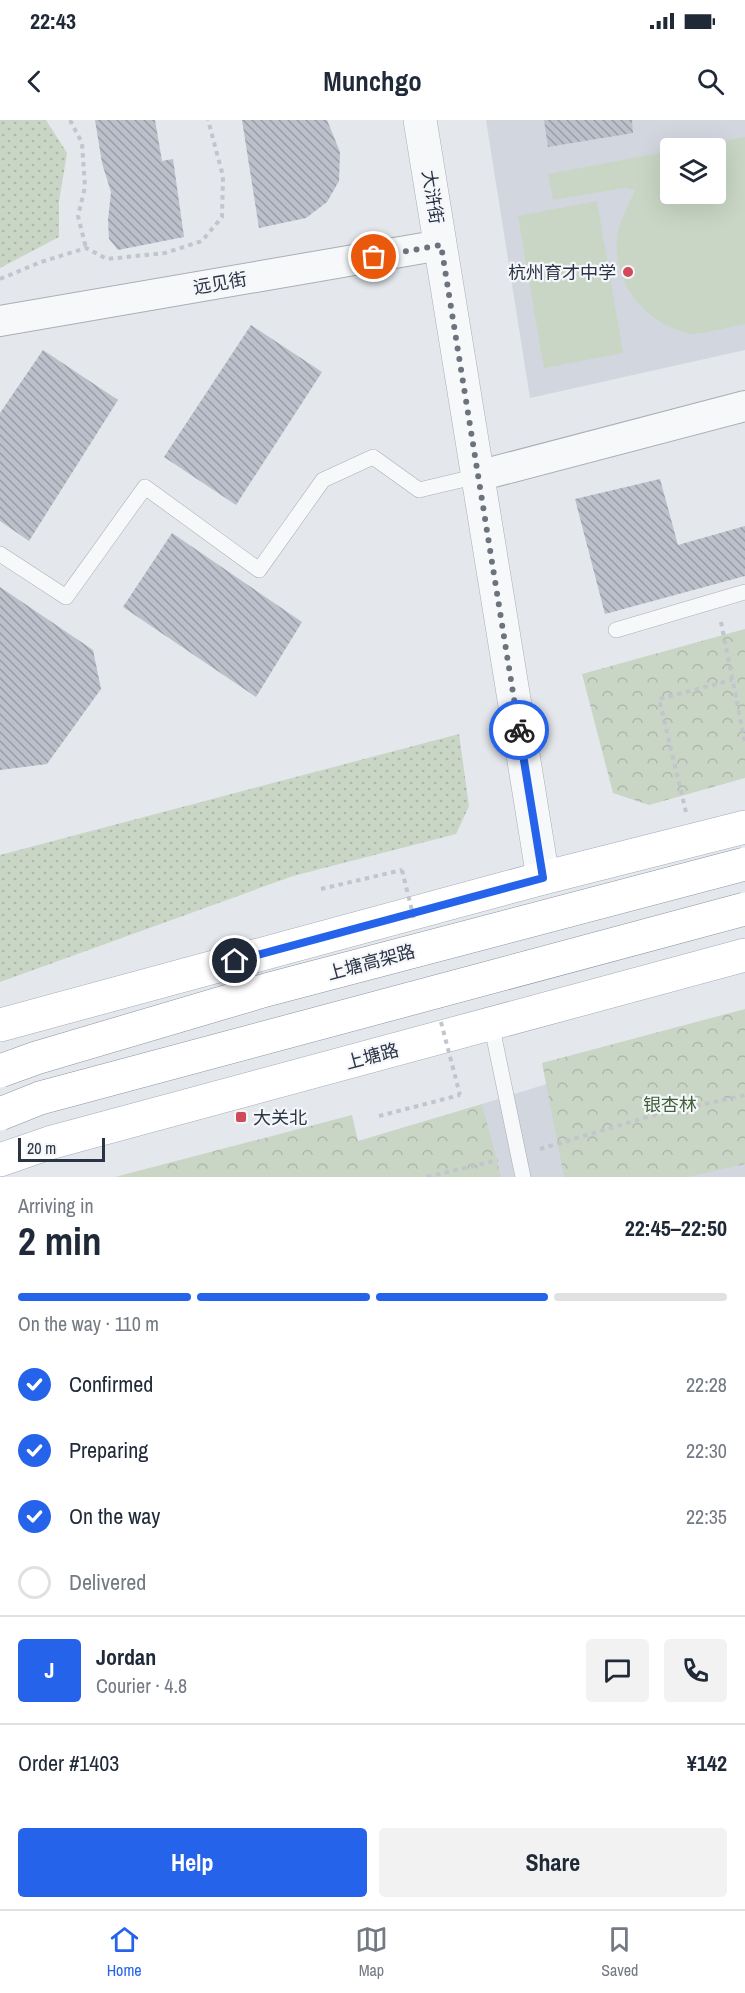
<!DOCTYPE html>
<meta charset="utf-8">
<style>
:root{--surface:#fff;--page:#f2f2f3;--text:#1f2937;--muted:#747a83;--line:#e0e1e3;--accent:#2563eb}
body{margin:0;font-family:"Archivo Narrow","Noto Sans SC",sans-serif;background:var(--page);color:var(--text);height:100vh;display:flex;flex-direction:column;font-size:22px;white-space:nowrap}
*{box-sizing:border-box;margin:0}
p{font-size:20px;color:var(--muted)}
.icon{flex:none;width:33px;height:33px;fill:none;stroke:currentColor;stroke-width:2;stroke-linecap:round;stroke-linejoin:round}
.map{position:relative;height:1057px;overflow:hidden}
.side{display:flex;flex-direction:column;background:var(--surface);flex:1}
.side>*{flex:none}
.buttons{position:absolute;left:660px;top:18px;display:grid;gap:12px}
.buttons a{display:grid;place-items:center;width:66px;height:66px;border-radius:6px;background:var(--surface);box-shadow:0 6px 24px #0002;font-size:30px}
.scale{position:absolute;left:18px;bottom:15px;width:87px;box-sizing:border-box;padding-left:6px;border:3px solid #2b3445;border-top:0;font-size:16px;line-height:21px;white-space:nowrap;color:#2b3445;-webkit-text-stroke:4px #f4f6f9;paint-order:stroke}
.pin{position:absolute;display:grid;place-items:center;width:51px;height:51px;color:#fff;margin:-26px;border:3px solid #fff;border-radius:50%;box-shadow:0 2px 6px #0007}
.courier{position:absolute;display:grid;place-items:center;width:60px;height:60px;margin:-30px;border:4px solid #2563eb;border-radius:50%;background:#fff;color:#222;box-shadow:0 2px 8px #0007}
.headline em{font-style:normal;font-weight:800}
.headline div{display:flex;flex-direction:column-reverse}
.headline{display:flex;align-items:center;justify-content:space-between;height:102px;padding:0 18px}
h1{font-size:39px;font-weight:800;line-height:45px}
.bar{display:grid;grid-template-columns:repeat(4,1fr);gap:9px 6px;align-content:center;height:72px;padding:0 18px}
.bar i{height:8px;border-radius:4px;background:var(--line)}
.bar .on{background:var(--accent)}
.bar p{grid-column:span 4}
.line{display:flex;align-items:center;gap:15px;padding:0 18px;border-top:2px solid var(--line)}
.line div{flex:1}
.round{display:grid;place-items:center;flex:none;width:63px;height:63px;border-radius:6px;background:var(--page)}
ol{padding:0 18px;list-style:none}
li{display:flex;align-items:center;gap:18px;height:66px}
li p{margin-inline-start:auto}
li .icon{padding:6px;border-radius:50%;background:var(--accent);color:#fff;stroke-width:4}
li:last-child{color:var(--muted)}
li i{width:33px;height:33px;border:3px solid var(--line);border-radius:50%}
.primary-button{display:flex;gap:12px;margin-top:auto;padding:12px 18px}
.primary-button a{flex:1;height:69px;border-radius:6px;background:var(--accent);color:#fff;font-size:24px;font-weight:800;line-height:69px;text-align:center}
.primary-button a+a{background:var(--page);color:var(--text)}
.status{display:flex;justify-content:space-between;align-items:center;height:42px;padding:0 30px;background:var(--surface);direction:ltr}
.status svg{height:16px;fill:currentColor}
header{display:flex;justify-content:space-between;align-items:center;height:78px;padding:0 18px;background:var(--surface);font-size:27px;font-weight:800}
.menu{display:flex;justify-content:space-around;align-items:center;height:84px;border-top:2px solid var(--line);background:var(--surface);font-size:16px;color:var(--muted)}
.menu a{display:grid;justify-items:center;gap:3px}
.menu .on{color:var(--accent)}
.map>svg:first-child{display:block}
</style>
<div class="status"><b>22:43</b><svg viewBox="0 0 49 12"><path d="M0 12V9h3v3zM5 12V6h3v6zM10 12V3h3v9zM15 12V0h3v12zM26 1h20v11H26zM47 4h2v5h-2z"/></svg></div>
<header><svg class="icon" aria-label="back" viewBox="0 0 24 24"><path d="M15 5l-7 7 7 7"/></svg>Munchgo<svg class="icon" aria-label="search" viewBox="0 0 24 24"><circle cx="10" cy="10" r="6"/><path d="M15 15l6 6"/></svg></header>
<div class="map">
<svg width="745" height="1057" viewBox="0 0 745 1057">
<defs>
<pattern id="grass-dots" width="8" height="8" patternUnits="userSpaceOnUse" patternTransform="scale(1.5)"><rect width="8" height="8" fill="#c9d6c5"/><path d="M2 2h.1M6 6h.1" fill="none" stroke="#adb8ab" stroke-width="1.8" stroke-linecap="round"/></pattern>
<pattern id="forest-crowns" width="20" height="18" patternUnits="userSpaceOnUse" patternTransform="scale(1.5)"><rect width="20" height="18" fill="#c9d6c5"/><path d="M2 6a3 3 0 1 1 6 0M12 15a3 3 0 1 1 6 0" fill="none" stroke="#adb8ab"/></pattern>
<pattern id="building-back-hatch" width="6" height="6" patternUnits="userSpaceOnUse" patternTransform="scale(1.5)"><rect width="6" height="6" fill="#bbc0ca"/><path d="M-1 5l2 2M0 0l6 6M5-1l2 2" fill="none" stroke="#989da6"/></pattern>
</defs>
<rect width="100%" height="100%" fill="#e4e7ec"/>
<!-- built -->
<g fill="#d2d6de" fill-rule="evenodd">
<path d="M486 0H745V230L530 278ZM670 28H716V74H670Z"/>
<path d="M745 902V1057H498L482 984Z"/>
</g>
<!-- grass -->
<g fill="url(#grass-dots)">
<path d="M0 0H46L67 33 59 81V117L0 148Z"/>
<path d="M459 614 469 686 456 714 293 756 0 862V735Z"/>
</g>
<!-- forest -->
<g fill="url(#forest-crowns)">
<path d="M745 509V658L649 685 613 673 582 554Z"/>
<path d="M745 889V1044L688 1057H564L542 943Z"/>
<path d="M482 984 501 1057H115L352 995 358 1021Z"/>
</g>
<!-- pitch -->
<g fill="#c9d6c5">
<path d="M745 17V204C732 206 703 214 691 214 687 214 681 211 678 210 637 197 608 151 619 108 622 96 630 83 635 70L625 68 553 80 548 54 670 31V74H716V28H685Z"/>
<path d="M597 81 623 233 544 248 518 96Z"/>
</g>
<!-- building -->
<g fill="url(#building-back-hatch)">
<path d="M95 0H155L162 41 173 39 184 117 118 130 109 119 108 100 111 72 102 43Z"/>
<path d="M242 0H327L340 32 339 61 327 82 306 98 259 108Z"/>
<path d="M544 0H632L633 13 548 27Z"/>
<path d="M251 205 322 252 236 385 164 337Z"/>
<path d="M43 230 118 280 29 421 0 401V293Z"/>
<path d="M660 359 678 425 745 406V456L605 494 575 379Z"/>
<path d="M172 413 302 502 256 577 123 487Z"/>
<path d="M0 467 93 530 101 569 47 644 0 650Z"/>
</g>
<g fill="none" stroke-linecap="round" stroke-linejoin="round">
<defs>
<g id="service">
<path d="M0 434 66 477 145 367 259 450 323 360 373 337 419 370 478 356"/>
<path d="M616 510 745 472"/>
<path d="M491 903 523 1057"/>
</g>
<g id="minor">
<path d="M0 201 441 125"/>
<path d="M478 356 745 286"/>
</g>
<path id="tertiary" d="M420 0 543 758"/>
<g id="primary">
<path d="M0 905 543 758 745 707"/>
<path d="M0 1040 49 1023 745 835"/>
</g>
</defs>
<!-- service casing -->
<use href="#service" stroke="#a9aeb7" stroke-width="16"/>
<!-- minor casing -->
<use href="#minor" stroke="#a9aeb7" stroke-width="32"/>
<!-- tertiary casing -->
<use href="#tertiary" stroke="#a9aeb7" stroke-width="34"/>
<!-- primary casing -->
<use href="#primary" stroke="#a3abb8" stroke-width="34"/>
<!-- path -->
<g stroke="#c2c5cb" stroke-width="4" stroke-dasharray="4.5 4.5" stroke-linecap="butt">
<path d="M70 0 82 23 85 67 78 96 86 128"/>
<path d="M0 159 41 142 86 128 107 139 165 133 202 121 222 97 223 56 208 0"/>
<path d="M721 502 745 623"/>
<path d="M686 692 659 579 732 560"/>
<path d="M321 769 402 750"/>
<path d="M379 996 460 975"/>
<path d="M540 1029 647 997 745 975"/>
<path d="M427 1057 498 1040"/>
</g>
<!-- service -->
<use href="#service" stroke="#f7f8fa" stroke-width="15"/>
<!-- minor -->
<use href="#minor" stroke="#f7f8fa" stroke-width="30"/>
<!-- tertiary -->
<use href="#tertiary" stroke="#f7f8fa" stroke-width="33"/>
<!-- primary -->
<use href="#primary" stroke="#fff" stroke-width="33"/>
<defs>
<g id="trunk-bridge">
<path d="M0 951 36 938 266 870 745 744"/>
<path d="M0 994 40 978 745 789"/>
</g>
</defs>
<!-- trunk-bridge casing -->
<use href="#trunk-bridge" stroke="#8b94a3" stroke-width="34" stroke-linecap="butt"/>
<!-- path-bridge -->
<g stroke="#c2c5cb" stroke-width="4" stroke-dasharray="4.5 4.5" stroke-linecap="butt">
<path d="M402 750 414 799"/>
<path d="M441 902 460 975"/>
</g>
<!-- trunk-bridge -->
<use href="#trunk-bridge" stroke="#fff" stroke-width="33"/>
</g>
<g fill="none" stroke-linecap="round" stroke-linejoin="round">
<!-- done -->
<path stroke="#6c737f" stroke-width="6" stroke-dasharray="0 10.8" d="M374 137 441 125 519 610"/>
<!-- route -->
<path stroke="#2563eb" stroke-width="8" d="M235 841 543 758 519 610"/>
</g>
<!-- markers -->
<g fill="#d1495b" stroke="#f4f6f9" stroke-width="2">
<circle cx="628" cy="152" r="6"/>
<rect x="235" y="991" width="12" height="12" rx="3"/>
</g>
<g text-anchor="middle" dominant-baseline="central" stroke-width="4.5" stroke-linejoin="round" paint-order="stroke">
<!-- street labels -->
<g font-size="18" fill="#2b3445" stroke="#f4f6f9">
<text transform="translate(433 77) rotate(81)">大浒街</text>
<text transform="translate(220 163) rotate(-10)">远见街</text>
<text transform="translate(371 842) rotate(-15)">上塘高架路</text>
<text transform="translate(372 936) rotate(-15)">上塘路</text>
</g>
<!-- poi labels -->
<g font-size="18" fill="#2b3445" stroke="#f4f6f9" text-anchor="end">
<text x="616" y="152">杭州育才中学</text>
<text x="253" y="997" text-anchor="start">大关北</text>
</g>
<!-- park labels -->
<g font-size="18" fill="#3f6138" stroke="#f4f6f9">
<text x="670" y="984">银杏林</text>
</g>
</g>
</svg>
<div class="buttons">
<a><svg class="icon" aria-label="layers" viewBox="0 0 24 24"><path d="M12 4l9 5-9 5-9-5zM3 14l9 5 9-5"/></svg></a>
</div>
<div class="scale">20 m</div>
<div class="pin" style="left:374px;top:137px;background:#ea580c"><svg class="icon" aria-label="bag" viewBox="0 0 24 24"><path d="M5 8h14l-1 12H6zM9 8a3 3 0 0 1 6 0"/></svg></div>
<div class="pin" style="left:235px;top:841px;background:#1f2937"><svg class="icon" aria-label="home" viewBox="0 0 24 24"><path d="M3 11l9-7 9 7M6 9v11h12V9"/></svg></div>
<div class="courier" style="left:519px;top:610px"><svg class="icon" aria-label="bike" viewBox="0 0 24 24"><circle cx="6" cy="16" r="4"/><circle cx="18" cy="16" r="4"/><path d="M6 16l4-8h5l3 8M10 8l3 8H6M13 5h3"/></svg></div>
</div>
<section class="side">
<div class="headline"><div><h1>2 min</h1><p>Arriving in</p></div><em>22:45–22:50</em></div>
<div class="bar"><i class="on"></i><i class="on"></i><i class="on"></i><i></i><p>On the way · 110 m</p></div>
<ol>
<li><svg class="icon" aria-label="check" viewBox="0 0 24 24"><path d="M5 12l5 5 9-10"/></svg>Confirmed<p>22:28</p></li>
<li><svg class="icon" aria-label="check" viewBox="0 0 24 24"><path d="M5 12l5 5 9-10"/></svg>Preparing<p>22:30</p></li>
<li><svg class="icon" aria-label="check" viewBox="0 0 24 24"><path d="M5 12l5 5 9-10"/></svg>On the way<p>22:35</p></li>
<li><i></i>Delivered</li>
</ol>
<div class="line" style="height:108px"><b class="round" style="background:var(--accent);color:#fff">J</b><div><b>Jordan</b><p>Courier · 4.8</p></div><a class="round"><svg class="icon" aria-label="chat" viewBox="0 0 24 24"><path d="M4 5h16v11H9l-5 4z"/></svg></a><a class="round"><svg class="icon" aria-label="phone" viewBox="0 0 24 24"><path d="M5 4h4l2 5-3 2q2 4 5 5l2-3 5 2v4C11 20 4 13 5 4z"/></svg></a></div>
<div class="line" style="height:78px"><div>Order #1403</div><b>¥142</b></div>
<div class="primary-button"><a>Help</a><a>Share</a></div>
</section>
<nav class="menu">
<a class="on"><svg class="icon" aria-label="home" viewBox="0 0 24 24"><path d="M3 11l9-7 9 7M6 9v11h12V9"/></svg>Home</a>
<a><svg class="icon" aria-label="map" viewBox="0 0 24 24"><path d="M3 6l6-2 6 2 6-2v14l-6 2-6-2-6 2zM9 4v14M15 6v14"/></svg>Map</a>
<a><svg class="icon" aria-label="saved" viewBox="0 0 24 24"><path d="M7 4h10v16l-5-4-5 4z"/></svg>Saved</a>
</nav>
